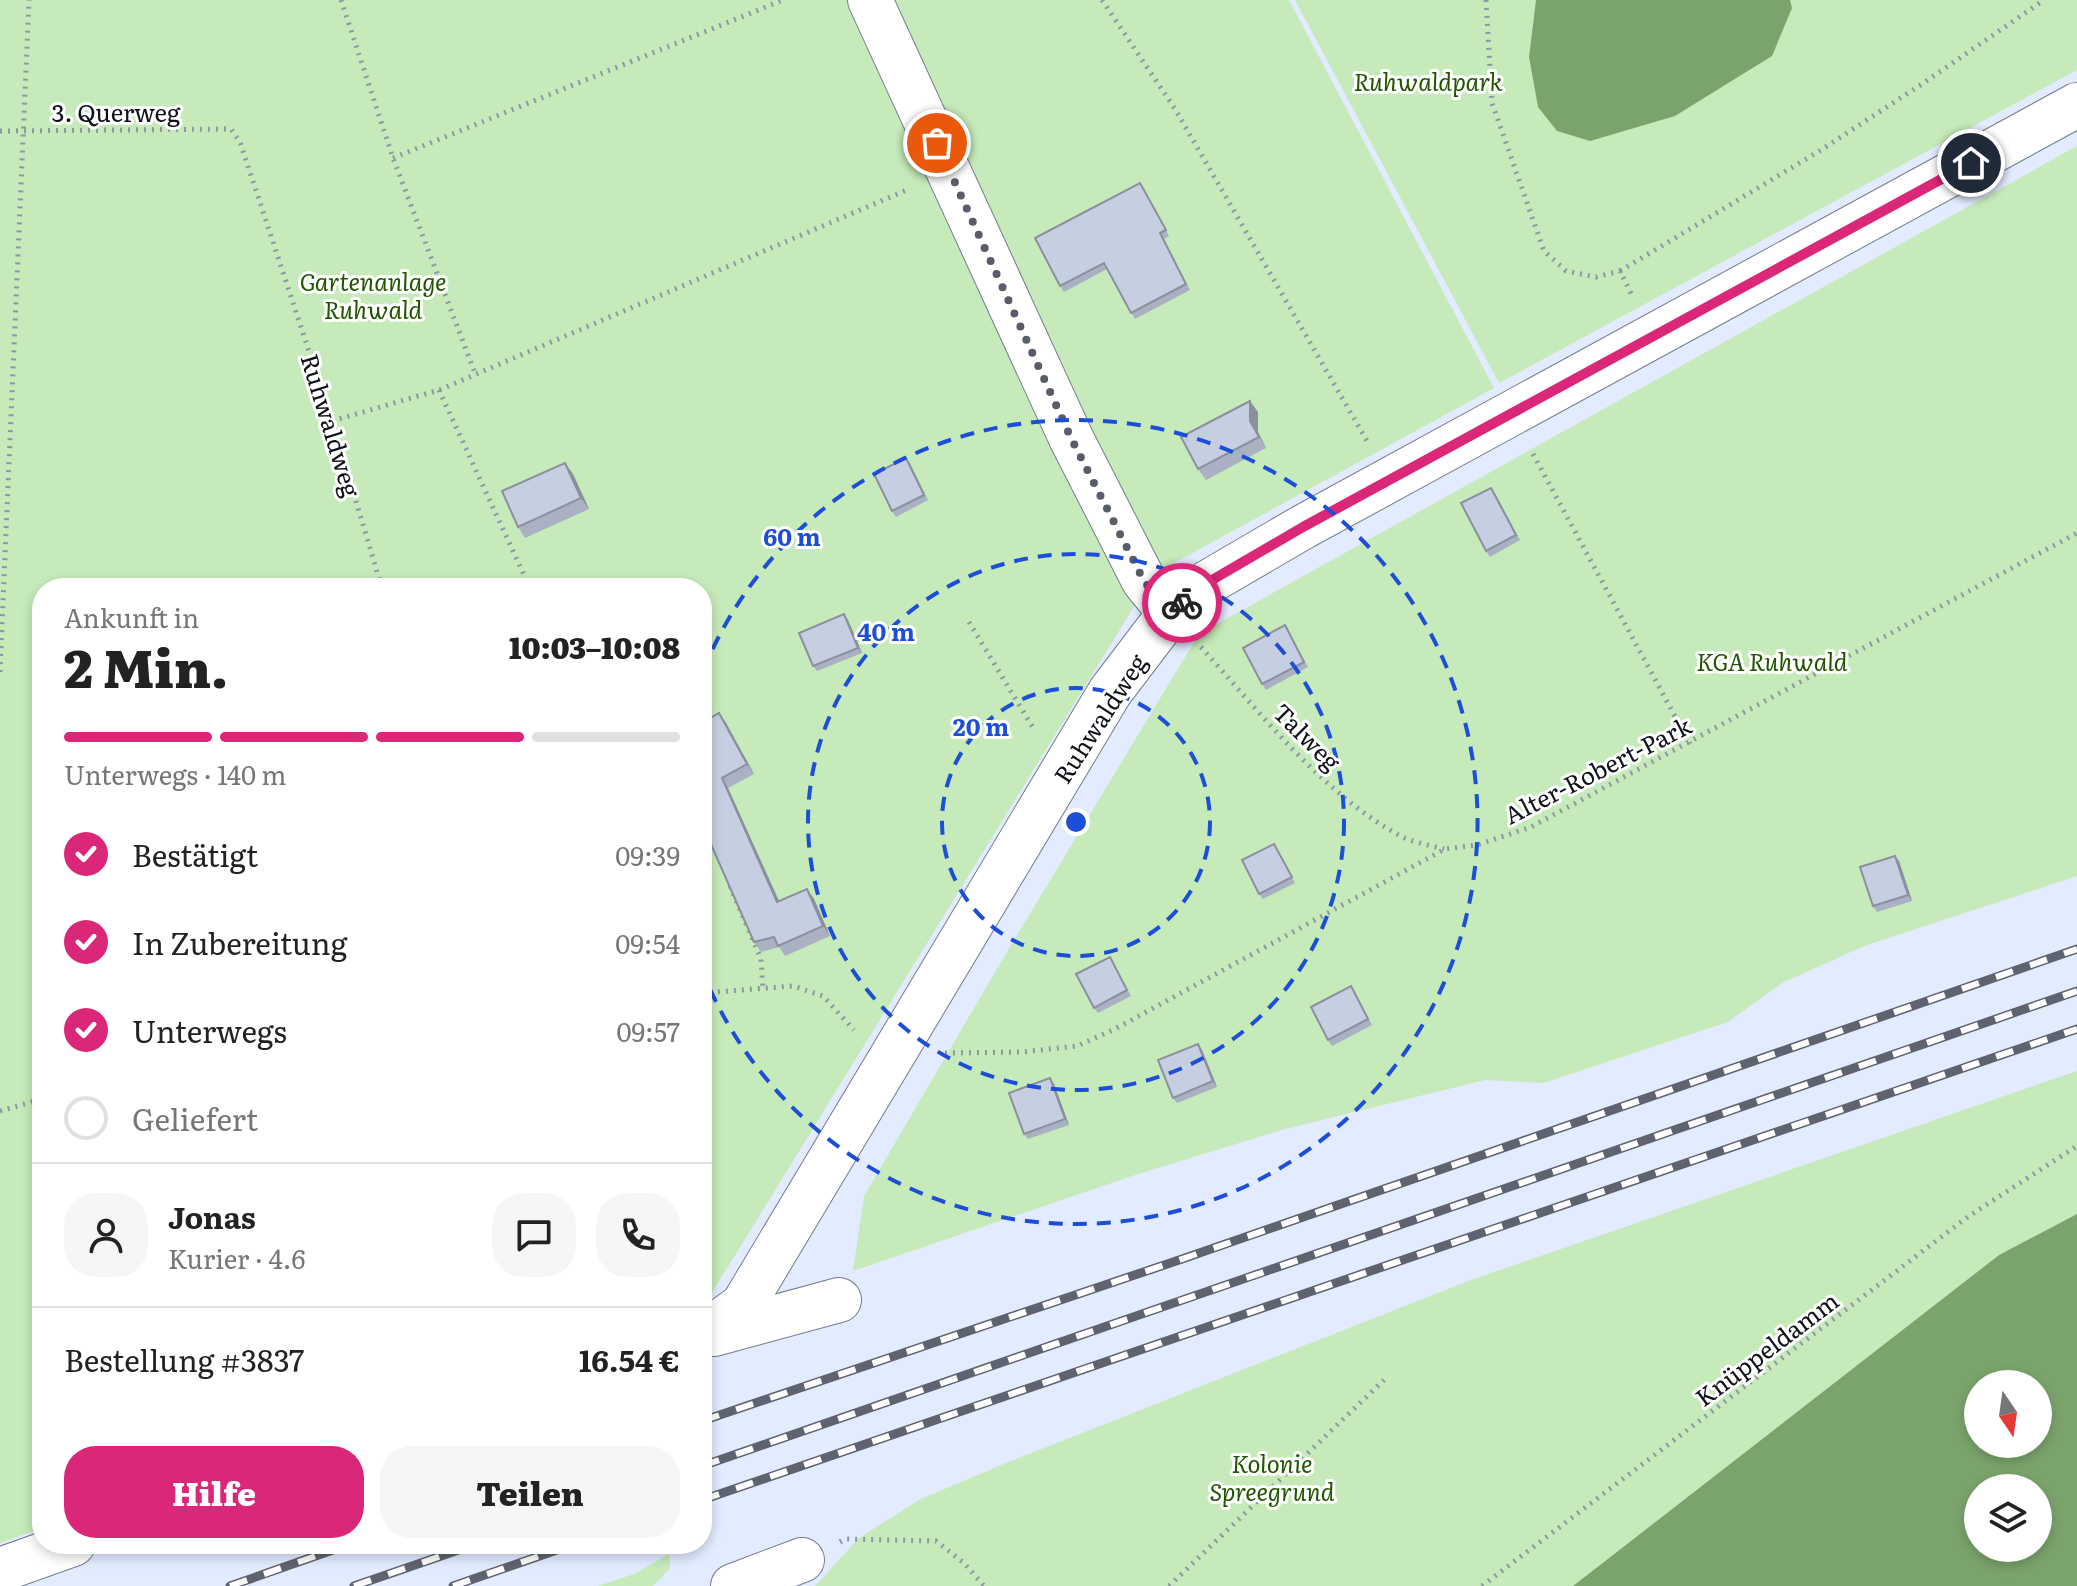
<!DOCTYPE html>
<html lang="de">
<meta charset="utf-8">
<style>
:root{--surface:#fff;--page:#f6f6f6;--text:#222;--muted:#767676;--line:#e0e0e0;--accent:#db2777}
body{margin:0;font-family:Literata,serif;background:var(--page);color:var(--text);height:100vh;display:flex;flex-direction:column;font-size:30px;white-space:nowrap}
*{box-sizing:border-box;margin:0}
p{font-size:26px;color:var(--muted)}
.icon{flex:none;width:44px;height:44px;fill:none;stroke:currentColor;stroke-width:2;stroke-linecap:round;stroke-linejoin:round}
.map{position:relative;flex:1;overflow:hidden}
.drawer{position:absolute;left:32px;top:578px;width:680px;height:976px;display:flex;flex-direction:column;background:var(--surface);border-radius:32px;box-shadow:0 4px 12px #0003}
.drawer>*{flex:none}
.needle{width:52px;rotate:167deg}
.buttons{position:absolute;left:1964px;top:1370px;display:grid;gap:16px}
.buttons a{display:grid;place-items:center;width:88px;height:88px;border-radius:50%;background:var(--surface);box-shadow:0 4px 12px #0003;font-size:40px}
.pin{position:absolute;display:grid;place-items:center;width:68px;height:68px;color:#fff;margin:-34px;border:4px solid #fff;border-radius:50%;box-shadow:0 2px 8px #0007}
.courier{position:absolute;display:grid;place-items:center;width:80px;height:80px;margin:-40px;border:6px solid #db2777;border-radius:50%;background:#fff;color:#222;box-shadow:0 2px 10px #0007}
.head em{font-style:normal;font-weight:800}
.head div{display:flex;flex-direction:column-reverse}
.head{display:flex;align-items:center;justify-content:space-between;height:136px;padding:0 32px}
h1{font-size:52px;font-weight:800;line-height:60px}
.bar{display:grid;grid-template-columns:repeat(4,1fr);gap:12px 8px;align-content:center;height:96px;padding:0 32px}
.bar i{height:10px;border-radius:6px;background:var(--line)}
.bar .on{background:var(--accent)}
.bar p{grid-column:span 4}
.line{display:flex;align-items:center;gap:20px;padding:0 32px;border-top:2px solid var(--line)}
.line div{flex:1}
.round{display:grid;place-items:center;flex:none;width:84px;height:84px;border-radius:32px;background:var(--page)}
ol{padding:0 32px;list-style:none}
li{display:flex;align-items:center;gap:24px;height:88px}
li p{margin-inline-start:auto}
li .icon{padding:8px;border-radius:50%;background:var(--accent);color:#fff;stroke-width:4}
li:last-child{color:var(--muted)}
li i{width:44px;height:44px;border:4px solid var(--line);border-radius:50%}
.primary-button{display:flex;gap:16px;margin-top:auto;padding:16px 32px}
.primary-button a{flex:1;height:92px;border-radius:32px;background:var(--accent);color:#fff;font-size:32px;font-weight:800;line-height:92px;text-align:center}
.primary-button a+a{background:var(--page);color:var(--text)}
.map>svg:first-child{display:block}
</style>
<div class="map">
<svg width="2077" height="1586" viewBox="0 0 2077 1586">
<rect width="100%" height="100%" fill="#e2ebff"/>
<!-- green -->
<g fill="#c6eab9">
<path d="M0 0H1289L1494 388 1154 574 702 1309V588H42V1528L0 1543Z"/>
<path d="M1295 0H1536L1529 57 1792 8 1790 0H2077V70L1499 383Z"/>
<path d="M2077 146V876L1864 946 1782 983 1728 1022 1543 1083 1485 1080 1285 1129 1135 1175 853 1271 864 1196 1011 945 1199 634Z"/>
<path d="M2077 1071V1214L1999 1255 1573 1586H815L859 1538 921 1499 1006 1463 1471 1280Z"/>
<path d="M669 1554 670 1568 653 1586H598L634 1574Z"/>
</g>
<!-- water -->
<g fill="#7ba46c" fill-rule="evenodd">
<path d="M1536 0H1790L1792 8 1772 56 1675 116 1590 141 1557 131 1538 107 1529 57Z"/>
<path d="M2077 1214V1586H1573L1999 1255ZM1978 1384H2038V1444H1978ZM1978 1488H2038V1548H1978Z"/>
</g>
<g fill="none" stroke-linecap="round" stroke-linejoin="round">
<defs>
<g id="minor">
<path d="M870 0 1071 438 1144 581 1170 613"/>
<path d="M714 1334 839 1300"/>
<path d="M702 1335 743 1305 1110 692 1170 613 1200 587 1303 527 2077 105"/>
<path d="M0 1570 73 1544"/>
<path d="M733 1586 802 1560"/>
</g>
</defs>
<!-- minor casing -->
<use href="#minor" stroke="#747c8e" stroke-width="46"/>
<!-- path -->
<g stroke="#8f96a5" stroke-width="5" stroke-dasharray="2 6" stroke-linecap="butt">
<path d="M341 0 393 158 475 373"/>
<path d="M1102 0 1175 109 1367 441"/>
<path d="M1486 0 1492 103 1544 251 1566 271 1596 277 1620 271 1633 297"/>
<path d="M0 131 231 129 240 142 332 421 382 588"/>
<path d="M393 158 783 0"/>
<path d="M1620 271 1821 150 1922 84 2044 0"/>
<path d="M439 390 530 588"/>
<path d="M332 421 439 390 909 189"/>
<path d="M1533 454 1690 744"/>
<path d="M969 622 1035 731"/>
<path d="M1201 647C1258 710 1321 792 1397 834 1410 842 1429 845 1444 849"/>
<path d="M0 672 29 0"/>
<path d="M702 832 713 847"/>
<path d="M730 886 761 959 763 989"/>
<path d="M702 993 793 986 823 996 854 1030"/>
<path d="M945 1053 1022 1052 1077 1046 1115 1029 1445 849 1477 845 1531 827 2077 533"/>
<path d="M0 1111 42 1099"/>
<path d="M840 1542 845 1539 936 1541 964 1563 984 1586"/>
<path d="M1169 1586 1384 1380"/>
<path d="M1482 1586 1969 1216 2077 1146"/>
</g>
<!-- minor -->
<use href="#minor" stroke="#fff" stroke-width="44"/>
<defs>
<g id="rail">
<path d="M702 1421 1185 1258 2077 949"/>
<path d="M702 1466 2077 991"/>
<path d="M702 1500 2077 1029"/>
<path d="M230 1586 350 1544"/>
<path d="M354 1586 476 1544"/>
<path d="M453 1586 574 1544"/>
</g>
</defs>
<!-- rail casing -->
<use href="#rail" stroke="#5e636f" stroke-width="9"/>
<!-- rail -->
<use href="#rail" stroke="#fff" stroke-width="6" stroke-dasharray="18" stroke-linecap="butt"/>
</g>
<!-- wall -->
<g fill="#aab1c2">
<path d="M1140 183 1169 236 1164 239 1190 290 1135 319 1107 269 1064 292 1060 286Z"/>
<path d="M1258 412V432L1266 448 1206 480 1198 469Z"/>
<path d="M910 463 928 500 896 517 892 511Z"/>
<path d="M573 474 589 509 525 538 518 527Z"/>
<path d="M1495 493 1520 540 1490 557 1486 551Z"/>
<path d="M848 620 862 653 817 671 813 666Z"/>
<path d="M1285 625 1308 667 1266 690 1262 684Z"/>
<path d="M726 723 754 774 728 788 779 902 807 889 814 899 830 936 785 956 779 947 761 952 754 942 702 824Z"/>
<path d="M1274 844 1295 883 1263 899 1259 894Z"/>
<path d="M1895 856 1899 861 1912 901 1877 912 1873 906Z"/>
<path d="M1113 963 1131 996 1098 1013 1094 1008Z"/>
<path d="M1355 992 1372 1025 1332 1046 1328 1040Z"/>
<path d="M1202 1050 1217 1087 1177 1103 1173 1098Z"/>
<path d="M1050 1078 1054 1084 1069 1125 1028 1139 1024 1134Z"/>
</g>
<!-- shaded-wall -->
<g fill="#8b909e">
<path d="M1250 401 1258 412V432L1266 448 1250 421Z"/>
<path d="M565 463 573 474 589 509 581 498Z"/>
<path d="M844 614 848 620 862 653 858 648Z"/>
<path d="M719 713 726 723 754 774 747 764Z"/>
<path d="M722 778 728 788 784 912 777 902Z"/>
<path d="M1895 856 1899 861 1912 901 1908 895Z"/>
<path d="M807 889 814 899 830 936 823 926Z"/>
<path d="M1198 1044 1202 1050 1217 1087 1213 1081Z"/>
<path d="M1050 1078 1054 1084 1069 1125 1065 1119Z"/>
</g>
<!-- building -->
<g fill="#c6cee2" stroke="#8b909e" stroke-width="2">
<path d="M1140 183 1166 230 1160 233 1186 284 1131 313 1104 263 1060 286 1035 238Z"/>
<path d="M1250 401V421L1259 437 1198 469 1181 437Z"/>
<path d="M906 458 924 495 892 511 874 474Z"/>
<path d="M565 463 581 498 518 527 502 491Z"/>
<path d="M1491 488 1516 535 1486 551 1461 503Z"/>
<path d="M844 614 858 648 813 666 799 633Z"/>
<path d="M1285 625 1304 662 1262 684 1243 648Z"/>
<path d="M719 713 747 764 722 778 777 902 807 889 823 926 778 946 774 937 754 942 702 824V723Z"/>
<path d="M1274 844 1292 877 1259 894 1242 860Z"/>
<path d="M1895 856 1908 895 1873 906 1860 867Z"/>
<path d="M1110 957 1127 990 1094 1008 1076 974Z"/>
<path d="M1351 986 1368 1019 1328 1040 1311 1007Z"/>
<path d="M1198 1044 1213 1081 1173 1098 1158 1060Z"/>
<path d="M1050 1078 1065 1119 1024 1134 1009 1093Z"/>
</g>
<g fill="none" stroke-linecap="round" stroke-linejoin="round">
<!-- done -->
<path stroke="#585d69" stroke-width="8" stroke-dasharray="0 14.4" d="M937 143 1071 438 1144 581 1170 613 1182 603"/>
<!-- route -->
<path stroke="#db2777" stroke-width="10" d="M1182 603 1200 587 1303 527 1971 163"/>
</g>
<!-- distance rings -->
<g fill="none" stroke="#1d4ed8" stroke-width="4" stroke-dasharray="14 10">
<circle cx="1076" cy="822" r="134"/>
<circle cx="1076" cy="822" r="268"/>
<path d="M703 671A402 402 0 1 1 703 973"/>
</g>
<g text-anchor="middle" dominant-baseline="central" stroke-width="6" stroke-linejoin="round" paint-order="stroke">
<!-- park labels -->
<g font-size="24" font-style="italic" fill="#215500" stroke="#fff">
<text x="1428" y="80">Ruhwaldpark</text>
<text x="373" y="280">Gartenanlage<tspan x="373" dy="28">Ruhwald</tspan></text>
<text x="1772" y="660">KGA Ruhwald</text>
<text x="1272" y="1462">Kolonie<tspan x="1272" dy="28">Spreegrund</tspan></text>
</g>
<!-- street labels -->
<g font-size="24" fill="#0e1118" stroke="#fff">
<text x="116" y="111">3. Querweg</text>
<text transform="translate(332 425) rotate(73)">Ruhwaldweg</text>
<text transform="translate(1099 718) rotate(-57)">Ruhwaldweg</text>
<text transform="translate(1308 736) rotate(45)">Talweg</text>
<text transform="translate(1597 769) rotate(-27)">Alter-Robert-Park</text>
<text transform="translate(1766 1348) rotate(-37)">Knüppeldamm</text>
</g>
</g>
<circle cx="1076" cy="822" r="12" fill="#1d4ed8" stroke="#fff" stroke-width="4"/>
<g font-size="24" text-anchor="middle" font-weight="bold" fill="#1d4ed8" stroke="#fff" stroke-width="6" stroke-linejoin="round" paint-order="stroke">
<text x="792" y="546">60 m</text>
<text x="886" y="641">40 m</text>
<text x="981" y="736">20 m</text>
</g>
</svg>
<div class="buttons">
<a><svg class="needle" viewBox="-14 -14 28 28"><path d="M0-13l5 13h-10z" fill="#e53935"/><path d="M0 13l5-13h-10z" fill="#767676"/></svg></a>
<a><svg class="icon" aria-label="layers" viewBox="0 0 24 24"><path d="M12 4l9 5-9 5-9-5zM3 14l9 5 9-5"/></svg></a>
</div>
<div class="pin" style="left:937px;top:143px;background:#ea580c"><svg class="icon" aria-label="bag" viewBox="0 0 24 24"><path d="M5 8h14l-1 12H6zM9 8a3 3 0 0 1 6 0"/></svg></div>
<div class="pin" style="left:1971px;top:163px;background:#1f2937"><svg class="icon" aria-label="home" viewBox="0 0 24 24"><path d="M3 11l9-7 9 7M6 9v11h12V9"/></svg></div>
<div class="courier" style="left:1182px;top:603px"><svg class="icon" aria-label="bike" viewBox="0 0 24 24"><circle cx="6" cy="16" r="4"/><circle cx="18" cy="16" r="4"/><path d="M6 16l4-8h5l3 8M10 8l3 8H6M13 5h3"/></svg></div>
<section class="drawer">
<div class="head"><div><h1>2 Min.</h1><p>Ankunft in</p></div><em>10:03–10:08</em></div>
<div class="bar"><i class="on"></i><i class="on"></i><i class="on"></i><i></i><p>Unterwegs · 140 m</p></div>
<ol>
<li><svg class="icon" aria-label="check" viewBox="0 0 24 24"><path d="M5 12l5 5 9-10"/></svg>Bestätigt<p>09:39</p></li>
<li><svg class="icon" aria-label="check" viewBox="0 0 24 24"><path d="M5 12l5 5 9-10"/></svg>In Zubereitung<p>09:54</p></li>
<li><svg class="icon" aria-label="check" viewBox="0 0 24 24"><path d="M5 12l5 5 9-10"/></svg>Unterwegs<p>09:57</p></li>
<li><i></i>Geliefert</li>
</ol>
<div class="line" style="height:144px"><a class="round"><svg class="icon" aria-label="person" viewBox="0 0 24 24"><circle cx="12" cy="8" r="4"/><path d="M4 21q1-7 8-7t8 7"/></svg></a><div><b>Jonas</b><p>Kurier · 4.6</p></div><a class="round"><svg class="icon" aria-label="chat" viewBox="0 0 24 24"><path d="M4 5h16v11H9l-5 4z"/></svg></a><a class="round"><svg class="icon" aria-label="phone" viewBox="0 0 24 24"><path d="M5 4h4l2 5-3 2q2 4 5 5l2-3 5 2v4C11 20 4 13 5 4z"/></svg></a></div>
<div class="line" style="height:104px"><div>Bestellung #3837</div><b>16.54 €</b></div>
<div class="primary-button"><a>Hilfe</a><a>Teilen</a></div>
</section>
</div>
